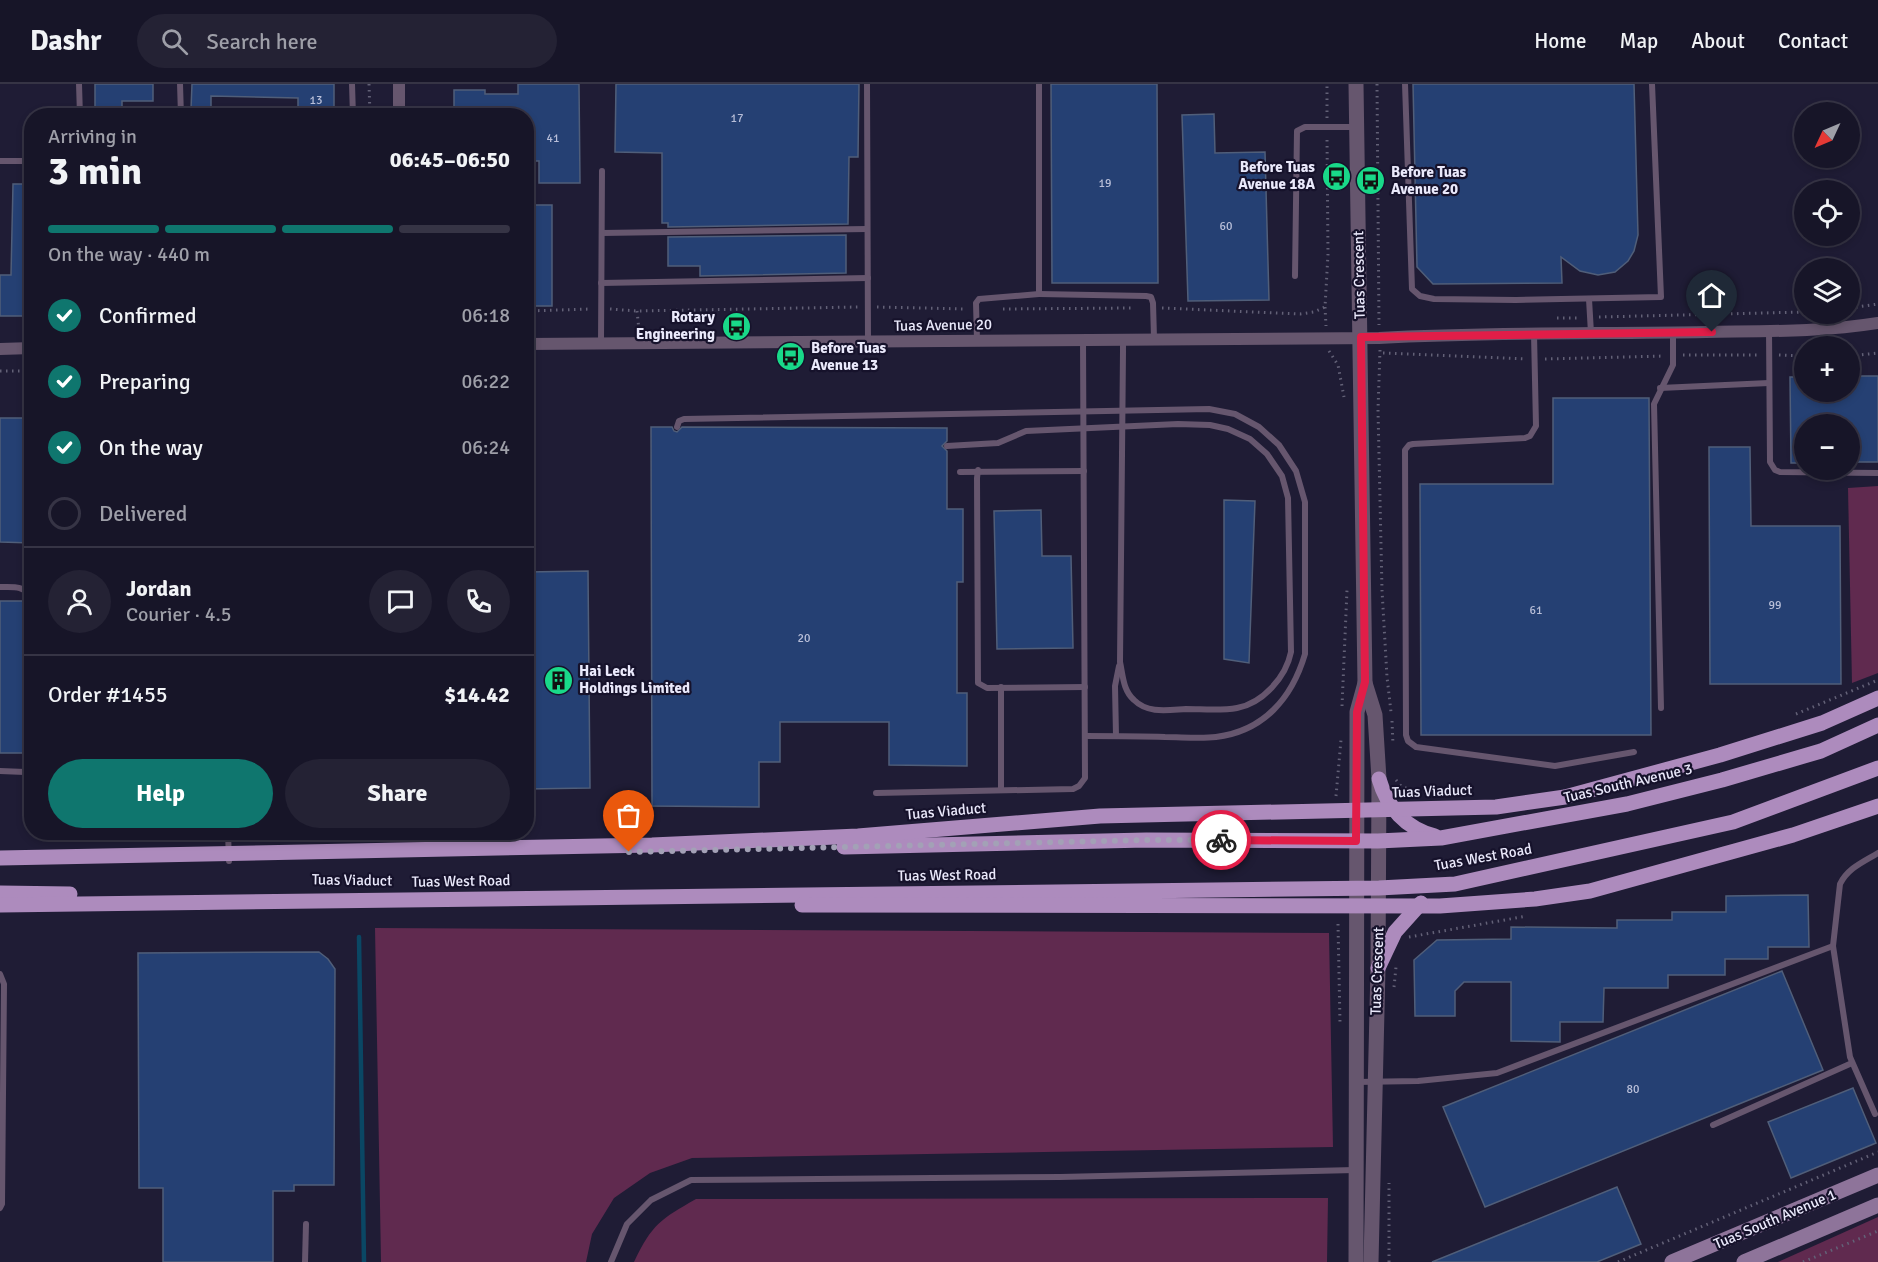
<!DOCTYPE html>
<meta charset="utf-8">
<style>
:root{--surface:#171528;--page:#242234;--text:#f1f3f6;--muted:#9e9fa8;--line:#363445;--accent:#0f766e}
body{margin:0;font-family:Signika,sans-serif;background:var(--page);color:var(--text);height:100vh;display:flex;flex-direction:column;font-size:22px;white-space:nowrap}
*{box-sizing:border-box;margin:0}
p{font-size:20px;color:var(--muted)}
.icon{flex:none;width:33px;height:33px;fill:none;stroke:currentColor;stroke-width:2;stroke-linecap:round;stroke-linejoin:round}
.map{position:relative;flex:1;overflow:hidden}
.details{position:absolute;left:24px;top:24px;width:510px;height:732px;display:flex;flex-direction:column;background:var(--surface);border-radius:24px;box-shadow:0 3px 9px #0003,0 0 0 2px var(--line)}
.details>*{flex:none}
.needle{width:39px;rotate:226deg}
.controls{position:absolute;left:1794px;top:18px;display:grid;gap:12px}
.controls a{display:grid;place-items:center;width:66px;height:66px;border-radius:50%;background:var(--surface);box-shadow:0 3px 9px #0003,0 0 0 2px var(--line);font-size:30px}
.pin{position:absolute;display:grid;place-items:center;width:51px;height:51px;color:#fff;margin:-62px -26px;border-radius:50% 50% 50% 0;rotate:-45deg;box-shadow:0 0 6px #0007}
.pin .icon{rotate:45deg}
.courier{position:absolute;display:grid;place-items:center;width:60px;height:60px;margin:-30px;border:4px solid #e11d48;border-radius:50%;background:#fff;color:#222;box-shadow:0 2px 8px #0007}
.overview em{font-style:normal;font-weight:700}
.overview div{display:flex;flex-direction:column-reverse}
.overview{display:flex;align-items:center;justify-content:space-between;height:102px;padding:0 24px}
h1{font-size:39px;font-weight:700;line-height:45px}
.bar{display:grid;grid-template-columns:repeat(4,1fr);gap:9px 6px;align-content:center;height:72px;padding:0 24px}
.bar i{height:8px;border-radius:4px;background:var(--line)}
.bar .current{background:var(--accent)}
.bar p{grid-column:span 4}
.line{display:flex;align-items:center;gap:15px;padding:0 24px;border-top:2px solid var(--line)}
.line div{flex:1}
.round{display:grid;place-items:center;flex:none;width:63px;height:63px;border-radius:32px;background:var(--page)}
ol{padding:0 24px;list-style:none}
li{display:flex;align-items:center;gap:18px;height:66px}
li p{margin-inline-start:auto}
li .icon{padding:6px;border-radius:50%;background:var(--accent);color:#fff;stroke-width:4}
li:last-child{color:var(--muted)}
li i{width:33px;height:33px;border:3px solid var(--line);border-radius:50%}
.cta{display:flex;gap:12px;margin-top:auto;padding:12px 24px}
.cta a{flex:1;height:69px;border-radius:36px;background:var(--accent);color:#fff;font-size:24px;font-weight:700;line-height:69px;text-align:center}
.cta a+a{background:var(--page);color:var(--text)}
header{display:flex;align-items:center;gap:36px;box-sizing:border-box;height:84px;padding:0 30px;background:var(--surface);border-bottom:2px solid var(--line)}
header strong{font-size:28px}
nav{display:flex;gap:33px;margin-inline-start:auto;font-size:21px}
.search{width:420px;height:54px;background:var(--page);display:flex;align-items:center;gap:15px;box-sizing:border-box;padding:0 21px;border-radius:33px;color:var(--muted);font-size:22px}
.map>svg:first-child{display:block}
</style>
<header>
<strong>Dashr</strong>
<div class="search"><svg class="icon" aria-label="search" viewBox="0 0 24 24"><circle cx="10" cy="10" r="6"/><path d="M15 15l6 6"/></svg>Search here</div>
<nav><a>Home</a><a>Map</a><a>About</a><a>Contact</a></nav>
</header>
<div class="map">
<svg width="1878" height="1178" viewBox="0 0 1878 1178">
<rect width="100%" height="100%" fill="#1f1c35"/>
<!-- green -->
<g fill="#602a4f">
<path d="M1878 402V589L1852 599 1848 404Z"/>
<path d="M375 844 1329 849 1333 1063 692 1074 650 1089 614 1114 592 1150 586 1178H381Z"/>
<path d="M1328 1114 1327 1178H634C652 1140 661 1135 696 1115Z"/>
<path d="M1878 1133V1178H1778Z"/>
</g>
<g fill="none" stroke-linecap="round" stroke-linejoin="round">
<!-- stream -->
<path stroke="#0a4764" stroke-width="4.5" d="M359 853 364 1178"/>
</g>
<!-- building -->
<g fill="#254073" stroke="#505e79" stroke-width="1.5">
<path d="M95 0H153V17H122V32H95Z"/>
<path d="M192 0H334V32H298V14L211 12V25H191Z"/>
<path d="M518 0H579L580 99H539V77H526V32H454V6H485V10H518Z"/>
<path d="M616 0H859L858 73H849L848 140 668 143V139H662V69L615 68Z"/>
<path d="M1051 0H1157L1158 199H1052Z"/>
<path d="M1413 0H1634L1638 151 1634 167 1628 177 1615 188 1598 191 1580 187 1561 173 1562 199 1433 200 1417 183Z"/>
<path d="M1214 30 1215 69 1265 68 1269 216 1188 217 1182 31Z"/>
<path d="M13 100H32V232H0V191H11Z"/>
<rect x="526" y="121" width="26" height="101"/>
<path d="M846 151V189L700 192V182H668V153Z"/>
<path d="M1850 292H1878V378H1850V340H1804V379H1791L1790 293H1804V308H1850Z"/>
<path d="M1553 314H1649L1651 651H1421L1420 400H1553Z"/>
<path d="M0 334H32V459L0 458Z"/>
<path d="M651 343H672L674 347 677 348 682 343 947 344V357L942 362 947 367V425H963V498H957V609H967V682L889 681V638H780V678H759V723L652 722Z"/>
<path d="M1709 363H1750L1751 442H1840L1841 600H1710Z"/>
<path d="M1224 416 1255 417 1249 579 1224 575Z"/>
<path d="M1041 426 1042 472H1071L1073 564 997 565 994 427Z"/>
<path d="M588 487 590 704 526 705V488Z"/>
<path d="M0 517H24L25 669H0Z"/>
<path d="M1808 811 1809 863H1768V875H1725V891H1668V904H1604L1603 938H1560V958L1511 957V898H1464L1455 907V932H1415L1414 876 1437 856 1511 855V843L1617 844V836H1672V828H1726V812Z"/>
<path d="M319 868 328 875 335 885 334 1101H294V1107H273V1178H163V1104H139L138 869Z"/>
<path d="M1782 887 1823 986 1485 1123 1443 1023Z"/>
<path d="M1853 1004 1876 1059 1791 1094 1768 1038Z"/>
<path d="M1617 1103 1641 1160 1597 1178H1432Z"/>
</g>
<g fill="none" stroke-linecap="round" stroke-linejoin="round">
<!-- path -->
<g stroke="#636177" stroke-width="3" stroke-dasharray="1.5 4.5" stroke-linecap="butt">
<path d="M369 0 370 32"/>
<path d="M1377 0 1379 241"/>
<path d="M1327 34V0"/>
<path d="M877 223 966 225"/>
<path d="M1325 223 1326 242"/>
<path d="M1162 224 1300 230 1314 228 1325 223 1328 170 1327 53"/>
<path d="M1850 224 1878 220"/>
<path d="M610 225 637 227 858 223"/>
<path d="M1003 225 1131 224"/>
<path d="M526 227 591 225"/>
<path d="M637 227 639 246"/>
<path d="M1599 233 1804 228"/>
<path d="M1557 234H1581"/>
<path d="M1380 266 1378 326 1382 506 1387 593 1391 628"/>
<path d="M1329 267 1338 281 1344 313"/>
<path d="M1383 269 1526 275"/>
<path d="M1683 271H1760"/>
<path d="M1779 271 1804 272"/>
<path d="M1850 272 1878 269"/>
<path d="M1545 275 1664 272"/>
<path d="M0 287H32"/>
<path d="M1342 622 1347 506"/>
<path d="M1796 630 1878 596"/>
<path d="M1392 637 1393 661"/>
<path d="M1396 696 1401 702 1418 709"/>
<path d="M1336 712 1341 656"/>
<path d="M1338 840 1340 939"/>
<path d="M1409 853 1527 832"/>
<path d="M1394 903 1396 883"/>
<path d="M1389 1178V1099"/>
<path d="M1618 1178 1878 1068"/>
<path d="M1803 1178 1878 1147"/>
</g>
<!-- service -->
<g stroke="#66566e" stroke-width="6">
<path d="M79 0 80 32"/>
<path d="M180 0 181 32"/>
<path d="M352 0 353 32"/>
<path d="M867 0 868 257"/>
<path d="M1405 0 1412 205 1420 212 1434 215 1516 216 1661 213 1652 0"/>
<path d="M0 77H32"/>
<path d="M602 149 867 145"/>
<path d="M1295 192 1297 47 1305 43H1356"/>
<path d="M601 199 868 194"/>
<path d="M1039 210 1146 212 1151 213 1153 219 1154 254"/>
<path d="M1589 215 1591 249"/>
<path d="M1769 246 1770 378 1775 386 1780 388 1878 389"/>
<path d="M1534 250 1536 342 1530 352 1525 354 1413 360 1409 361 1405 366 1406 651 1408 657 1416 663 1555 682 1634 668"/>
<path d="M977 256 976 219 979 215 1039 210V0"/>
<path d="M601 259 602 87"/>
<path d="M1660 304 1769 299"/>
<path d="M677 343 679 337 684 335 1209 325 1235 330 1259 343 1279 361 1296 387 1305 418V570C1292 614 1264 647 1216 653 1200 655 1181 653 1165 653 1139 652 1112 652 1086 652"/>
<path d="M947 362 998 359 1026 347 1178 340 1210 341 1228 345 1250 355 1267 370 1282 392 1288 414 1291 568C1286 593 1263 619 1237 624 1221 627 1202 625 1186 625 1168 626 1148 630 1134 616 1123 606 1123 592 1120 578L1123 267V255"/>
<path d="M978 386 977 394 978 599 987 604 1085 603"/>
<path d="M960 388 1084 387"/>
<path d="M0 503C14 503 23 501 32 514"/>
<path d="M1661 624 1654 320 1673 281V248"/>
<path d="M1116 652 1115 602 1119 582"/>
<path d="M0 687 25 688 32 684"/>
<path d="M1001 706V603"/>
<path d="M876 709 1073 705 1079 702 1085 694 1083 256"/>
<path d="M228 748 229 777"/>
<path d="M0 890 4 900 2 1120 0 1124"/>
<path d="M1356 998 1418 997 1497 989 1833 862"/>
<path d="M1875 1030 1850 973 1833 862 1840 800C1848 784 1863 778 1878 769"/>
<path d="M1713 1041 1852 979"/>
<path d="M305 1178 306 1140"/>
<path d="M611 1178 627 1140 651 1116 691 1096 1060 1093 1355 1086"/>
</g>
<!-- minor -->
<g stroke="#66566e" stroke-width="12">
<path d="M399 32V0"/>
<path d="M526 260 1379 254C1488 248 1597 250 1706 248 1763 247 1822 248 1878 239"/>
<path d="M0 265 32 264"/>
</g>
<!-- tertiary -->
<g stroke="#66566e" stroke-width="15">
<path d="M1356 0 1365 599 1357 628 1356 1178"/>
<path d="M1365 599 1375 631 1379 695 1378 884 1371 1178"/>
</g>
<!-- secondary -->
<g stroke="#8e749a" stroke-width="15">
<path d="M1672 1178 1878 1091"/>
<path d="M1744 1178 1878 1121"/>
</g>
<!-- primary -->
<g stroke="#ad8bbd" stroke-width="15">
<path d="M1379 695C1387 723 1406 745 1435 752"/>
<path d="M844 763 1146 756 1378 757 1441 754 1627 720 1722 696 1821 667 1878 641"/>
<path d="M0 774 652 761 858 752 1100 732 1496 723 1565 713 1720 671 1822 639 1878 614"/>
<path d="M0 809 70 810"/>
<path d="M0 821 1379 804 1455 800 1733 738 1878 684"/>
<path d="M802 821 1440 822 1535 815 1590 807 1793 751 1878 722"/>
<path d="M1378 884 1395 848 1421 819"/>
</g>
</g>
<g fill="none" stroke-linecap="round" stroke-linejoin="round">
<!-- done -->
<path stroke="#a3a1b6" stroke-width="6" stroke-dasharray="0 10.8" d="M629 768 1146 756H1221"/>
<!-- route -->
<path stroke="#e11d48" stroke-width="8" d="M1221 756 1356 757 1357 628 1365 598 1361 253 1712 248"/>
</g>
<!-- icons -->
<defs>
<symbol id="bus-disc" viewBox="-11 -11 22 22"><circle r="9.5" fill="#19d989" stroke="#16122b"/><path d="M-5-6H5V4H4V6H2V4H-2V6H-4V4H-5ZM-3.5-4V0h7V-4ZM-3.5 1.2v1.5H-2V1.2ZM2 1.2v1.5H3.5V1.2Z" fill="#111"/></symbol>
<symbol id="building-disc" viewBox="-11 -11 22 22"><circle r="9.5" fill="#19d989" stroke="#16122b"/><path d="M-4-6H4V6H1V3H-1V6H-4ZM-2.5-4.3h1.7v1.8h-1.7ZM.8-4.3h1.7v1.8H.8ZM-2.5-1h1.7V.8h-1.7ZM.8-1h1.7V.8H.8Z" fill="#111"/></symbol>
</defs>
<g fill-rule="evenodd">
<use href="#bus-disc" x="1320" y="76" width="33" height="33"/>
<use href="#bus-disc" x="1354" y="80" width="33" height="33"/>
<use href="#bus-disc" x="720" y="226" width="33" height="33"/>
<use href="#bus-disc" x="774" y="256" width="33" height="33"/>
<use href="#building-disc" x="542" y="580" width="33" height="33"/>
</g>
<g text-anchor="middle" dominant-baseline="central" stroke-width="4.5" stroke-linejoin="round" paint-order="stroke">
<!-- number labels -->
<g font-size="12" fill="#b9bfd9">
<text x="316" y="16">13</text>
<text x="737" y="34">17</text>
<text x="553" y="54">41</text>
<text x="1105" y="99">19</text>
<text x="1226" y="142">60</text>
<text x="1775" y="521">99</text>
<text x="1536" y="526">61</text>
<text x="804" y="554">20</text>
<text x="1633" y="1005">80</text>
</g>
<!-- poi labels -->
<g font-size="15" font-weight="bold" fill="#eae9fb" stroke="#16122b" text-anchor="start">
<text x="1315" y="83" text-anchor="end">Before Tuas<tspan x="1315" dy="17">Avenue 18A</tspan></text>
<text x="1391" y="88">Before Tuas<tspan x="1391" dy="17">Avenue 20</tspan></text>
<text x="715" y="233" text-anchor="end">Rotary<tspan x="715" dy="17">Engineering</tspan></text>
<text x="811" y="264">Before Tuas<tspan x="811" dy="17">Avenue 13</tspan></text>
<text x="579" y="587">Hai Leck<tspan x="579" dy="17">Holdings Limited</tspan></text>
</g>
<!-- street labels -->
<g font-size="15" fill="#eae9fb" stroke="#16122b">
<text transform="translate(1359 191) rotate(-91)">Tuas Crescent</text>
<text transform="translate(943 241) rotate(-1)">Tuas Avenue 20</text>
<text transform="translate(1628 699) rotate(-13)">Tuas South Avenue 3</text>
<text transform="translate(1432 707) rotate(-2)">Tuas Viaduct</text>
<text transform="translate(946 727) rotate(-5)">Tuas Viaduct</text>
<text transform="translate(1483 773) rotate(-10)">Tuas West Road</text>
<text transform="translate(947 791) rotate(-1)">Tuas West Road</text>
<text transform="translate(352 796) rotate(1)">Tuas Viaduct</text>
<text transform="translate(461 797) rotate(-1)">Tuas West Road</text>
<text transform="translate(1377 887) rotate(-88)">Tuas Crescent</text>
<text transform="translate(1775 1135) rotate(-23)">Tuas South Avenue 1</text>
</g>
</g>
</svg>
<div class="controls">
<a><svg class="needle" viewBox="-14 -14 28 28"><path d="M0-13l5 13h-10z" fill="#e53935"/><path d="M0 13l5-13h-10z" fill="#9e9fa8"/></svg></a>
<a><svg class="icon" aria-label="locate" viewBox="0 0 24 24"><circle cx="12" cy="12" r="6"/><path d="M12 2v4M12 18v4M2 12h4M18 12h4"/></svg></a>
<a><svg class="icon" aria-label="layers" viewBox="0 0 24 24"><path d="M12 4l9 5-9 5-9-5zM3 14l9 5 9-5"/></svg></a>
<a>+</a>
<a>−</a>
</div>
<div class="pin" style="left:629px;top:768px;background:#ea580c"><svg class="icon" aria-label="bag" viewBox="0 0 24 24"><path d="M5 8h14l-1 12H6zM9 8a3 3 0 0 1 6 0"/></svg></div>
<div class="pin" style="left:1712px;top:248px;background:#1f2937"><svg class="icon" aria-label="home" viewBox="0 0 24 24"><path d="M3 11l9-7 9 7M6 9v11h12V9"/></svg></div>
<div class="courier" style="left:1221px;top:756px"><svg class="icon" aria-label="bike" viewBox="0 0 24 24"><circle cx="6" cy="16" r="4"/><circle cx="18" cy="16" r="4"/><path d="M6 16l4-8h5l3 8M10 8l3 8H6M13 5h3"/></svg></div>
<section class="details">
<div class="overview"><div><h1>3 min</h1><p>Arriving in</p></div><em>06:45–06:50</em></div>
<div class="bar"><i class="current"></i><i class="current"></i><i class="current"></i><i></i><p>On the way · 440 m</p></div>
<ol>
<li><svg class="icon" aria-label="check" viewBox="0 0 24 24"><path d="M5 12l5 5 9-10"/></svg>Confirmed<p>06:18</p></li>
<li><svg class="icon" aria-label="check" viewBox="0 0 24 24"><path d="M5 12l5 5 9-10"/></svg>Preparing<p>06:22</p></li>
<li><svg class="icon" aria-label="check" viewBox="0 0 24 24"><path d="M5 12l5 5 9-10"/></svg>On the way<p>06:24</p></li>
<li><i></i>Delivered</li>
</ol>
<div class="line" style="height:108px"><a class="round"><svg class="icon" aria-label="person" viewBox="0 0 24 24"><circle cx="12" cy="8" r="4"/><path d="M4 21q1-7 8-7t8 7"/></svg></a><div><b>Jordan</b><p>Courier · 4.5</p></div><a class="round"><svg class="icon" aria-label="chat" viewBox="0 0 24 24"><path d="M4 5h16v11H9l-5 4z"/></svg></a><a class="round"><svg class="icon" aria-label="phone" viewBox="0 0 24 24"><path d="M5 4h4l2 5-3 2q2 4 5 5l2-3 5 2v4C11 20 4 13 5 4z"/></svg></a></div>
<div class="line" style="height:78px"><div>Order #1455</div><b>$14.42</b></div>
<div class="cta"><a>Help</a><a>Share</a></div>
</section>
</div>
